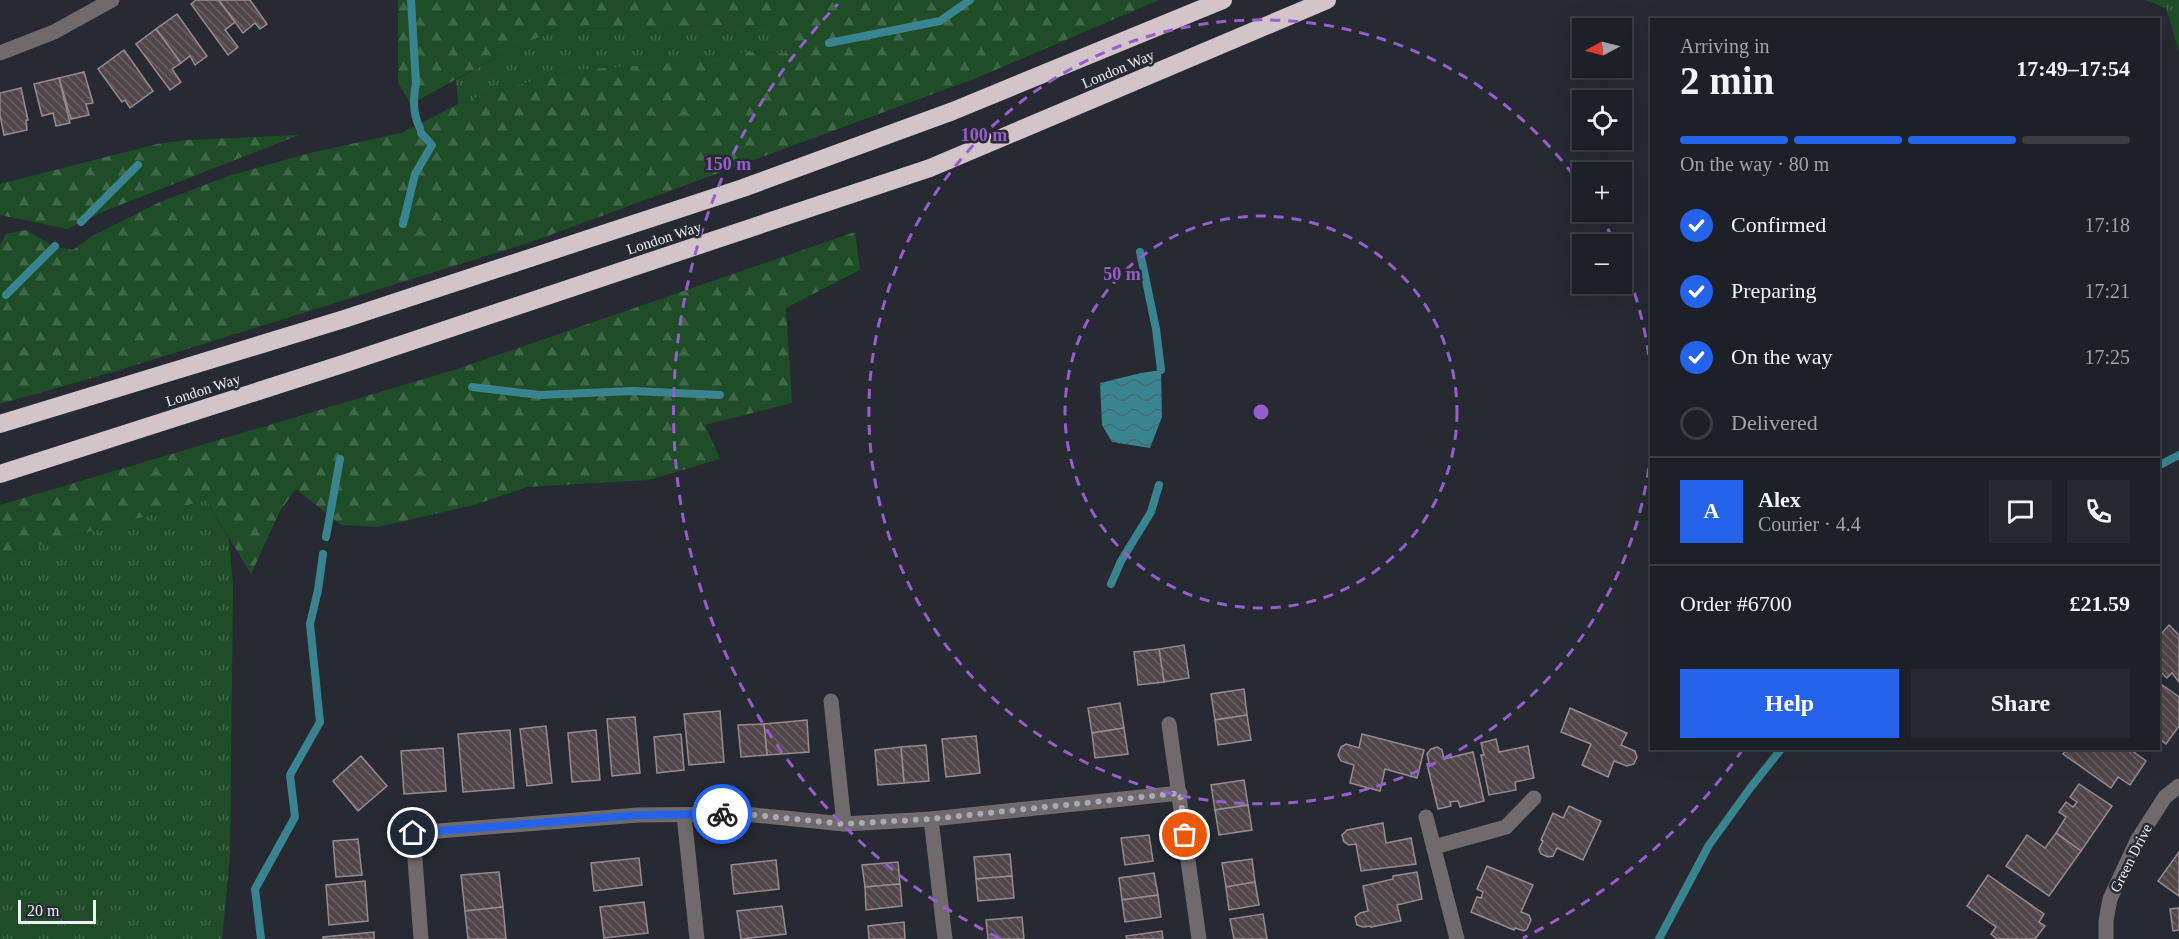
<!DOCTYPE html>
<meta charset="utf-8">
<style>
:root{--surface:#1d2026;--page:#25282e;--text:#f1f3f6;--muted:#a0a3a7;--line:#3b3e43;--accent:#2563eb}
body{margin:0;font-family:Georgia,serif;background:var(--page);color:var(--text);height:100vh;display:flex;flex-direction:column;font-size:22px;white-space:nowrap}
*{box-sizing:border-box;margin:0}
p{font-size:20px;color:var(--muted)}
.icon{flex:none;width:33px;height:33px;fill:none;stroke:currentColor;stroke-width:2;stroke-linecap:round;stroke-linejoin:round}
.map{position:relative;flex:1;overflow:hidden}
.side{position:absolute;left:1650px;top:18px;width:510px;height:732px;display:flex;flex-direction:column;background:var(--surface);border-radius:0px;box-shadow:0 6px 24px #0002,0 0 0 2px var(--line)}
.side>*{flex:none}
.needle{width:39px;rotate:263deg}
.controls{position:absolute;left:1572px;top:18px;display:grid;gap:12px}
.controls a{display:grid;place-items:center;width:60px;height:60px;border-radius:0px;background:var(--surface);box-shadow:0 6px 24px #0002,0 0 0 2px var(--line);font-size:30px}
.scale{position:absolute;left:18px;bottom:15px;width:78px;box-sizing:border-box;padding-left:6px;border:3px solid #eff1f7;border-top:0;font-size:16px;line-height:21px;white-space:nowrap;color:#eff1f7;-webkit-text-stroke:4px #272a33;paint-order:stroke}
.pin{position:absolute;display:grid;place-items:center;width:51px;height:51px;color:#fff;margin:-26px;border:3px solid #fff;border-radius:50%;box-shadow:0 2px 6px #0007}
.courier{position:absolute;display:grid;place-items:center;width:60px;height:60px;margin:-30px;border:4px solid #2563eb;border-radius:50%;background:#fff;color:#222;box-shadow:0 2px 8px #0007}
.summary em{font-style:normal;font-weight:800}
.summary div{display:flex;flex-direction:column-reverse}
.summary{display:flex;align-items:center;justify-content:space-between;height:102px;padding:0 30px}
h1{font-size:39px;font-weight:800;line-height:45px}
.bar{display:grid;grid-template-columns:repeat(4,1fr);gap:9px 6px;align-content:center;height:72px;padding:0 30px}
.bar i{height:8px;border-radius:4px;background:var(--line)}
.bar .active{background:var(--accent)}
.bar p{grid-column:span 4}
.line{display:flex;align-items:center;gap:15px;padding:0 30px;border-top:2px solid var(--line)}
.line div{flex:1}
.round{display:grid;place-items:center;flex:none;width:63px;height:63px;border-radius:0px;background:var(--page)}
ol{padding:0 30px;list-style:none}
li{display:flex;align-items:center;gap:18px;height:66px}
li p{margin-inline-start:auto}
li .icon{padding:6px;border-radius:50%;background:var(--accent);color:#fff;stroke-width:4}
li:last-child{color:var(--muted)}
li i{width:33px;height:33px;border:3px solid var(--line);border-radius:50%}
.cta{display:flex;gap:12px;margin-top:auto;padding:12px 30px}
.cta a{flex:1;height:69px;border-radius:0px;background:var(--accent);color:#fff;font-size:24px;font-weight:800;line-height:69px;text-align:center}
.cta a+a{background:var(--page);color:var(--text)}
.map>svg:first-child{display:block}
</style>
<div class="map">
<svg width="2179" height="939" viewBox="0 0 2179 939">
<defs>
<pattern id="grass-tufts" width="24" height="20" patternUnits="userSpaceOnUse" patternTransform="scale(1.5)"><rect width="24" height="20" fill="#1e4d28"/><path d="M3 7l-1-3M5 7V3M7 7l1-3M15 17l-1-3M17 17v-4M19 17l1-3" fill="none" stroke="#3f6748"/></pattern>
<pattern id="forest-firs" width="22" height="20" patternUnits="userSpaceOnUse" patternTransform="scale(1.5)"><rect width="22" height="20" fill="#1e4d28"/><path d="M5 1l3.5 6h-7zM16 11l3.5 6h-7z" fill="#3f6748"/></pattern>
<pattern id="water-waves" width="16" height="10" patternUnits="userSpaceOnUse" patternTransform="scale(1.5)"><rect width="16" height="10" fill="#3a848f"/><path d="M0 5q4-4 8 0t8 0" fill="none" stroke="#406c73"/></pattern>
<pattern id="building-back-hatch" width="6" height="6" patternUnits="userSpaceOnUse" patternTransform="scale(1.5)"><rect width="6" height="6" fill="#514649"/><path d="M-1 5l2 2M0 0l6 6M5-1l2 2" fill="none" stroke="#6a6164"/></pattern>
</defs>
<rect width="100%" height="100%" fill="#272a33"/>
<!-- grass -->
<g fill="url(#grass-tufts)">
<path d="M2145 0H2179V52L2166 8Z"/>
<path d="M724 25 785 26 791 53 747 52 662 64 578 70 504 89 458 104 456 80 513 48 561 28 635 29Z"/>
<path d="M206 500 229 539 233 587 230 856 222 939H0V556Z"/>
</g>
<!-- forest -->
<g fill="url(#forest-firs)">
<path d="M398 0H1159L979 77 531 242 113 372 0 404V245L6 234 26 230 53 246 73 250 92 236 160 202 228 176 310 153 401 133 458 104 504 89 578 70 662 64 747 52 791 53 784 26 724 25 635 29 561 28 513 48 411 104 398 83Z"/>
<path d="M299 135 102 212 68 229 0 215V184L157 144 187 140Z"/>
<path d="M855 232 860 270 786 308 792 403 705 425 720 459 649 480 527 487 474 505 378 527 341 525 296 489 280 511 251 574 206 500 0 556V505L457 369Z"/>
</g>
<!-- water -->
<path fill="url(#water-waves)" d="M1161 370 1162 417 1150 448 1112 442 1102 425 1100 383 1141 373Z"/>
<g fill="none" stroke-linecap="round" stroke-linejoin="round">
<!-- stream -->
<g stroke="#3a848f" stroke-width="8">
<path d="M411 0 416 83C413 98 413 115 420 128"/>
<path d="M829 43 940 21 970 0"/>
<path d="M81 222 138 165"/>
<path d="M403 224 415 174 432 145 421 133"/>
<path d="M1140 252 1156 329 1161 370"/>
<path d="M6 295 55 246"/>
<path d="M472 387 540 395 633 391 720 395"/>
<path d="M2158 466 2179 455"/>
<path d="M326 537 340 459"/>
<path d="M1111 584 1121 561 1151 512 1159 485"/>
<path d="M261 939 255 889 295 817 290 775 320 722 310 624 318 590 323 554"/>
<path d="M1659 939 1709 845 1751 787 1782 748"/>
</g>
</g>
<!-- building -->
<g fill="url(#building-back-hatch)" stroke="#988b8f" stroke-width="1.5">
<path d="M196 0H219L235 22 225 30 238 47 228 55 191 4Z"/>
<path d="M219 0H250L267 24 260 29 255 23 243 33Z"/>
<path d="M177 14 207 56 195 65 190 56 181 63 156 29Z"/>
<path d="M156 29 181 63 172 69 181 82 170 90 136 44Z"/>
<path d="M124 50 153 91 130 108 125 100 122 102 98 69Z"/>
<path d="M84 72 93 103 86 104 89 115 71 119 59 78Z"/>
<path d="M59 78 70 123 56 126 53 113 42 116 34 84Z"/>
<path d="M21 88 28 120H26L27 130 4 135 0 115V93Z"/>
<path d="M2169 625 2179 635V682L2172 673 2167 678 2158 670V632L2161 634Z"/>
<path d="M1184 645 1189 678 1164 682 1159 649Z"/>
<path d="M1159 649 1164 682 1138 685 1134 652Z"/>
<path d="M2158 682 2179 697V726L2166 744 2158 738Z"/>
<path d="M1244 689 1247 715 1215 720 1211 694Z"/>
<path d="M1120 703 1124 728 1092 733 1088 708Z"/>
<path d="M1570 708 1627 733 1621 745 1635 751 1637 757 1634 764 1627 766 1614 761 1608 777 1582 765 1591 744 1561 732Z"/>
<path d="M720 711 724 762 689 765 684 714Z"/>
<path d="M1247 715 1251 740 1218 745 1215 720Z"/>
<path d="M635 717 640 773 612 776 607 719Z"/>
<path d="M807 720 809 752 767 755 764 724Z"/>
<path d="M764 724 767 755 741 757 738 725Z"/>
<path d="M546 726 552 783 527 786 520 729Z"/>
<path d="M1124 728 1128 754 1095 758 1092 733Z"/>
<path d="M510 730 514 788 463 792 458 734Z"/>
<path d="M596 730 600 780 572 782 568 733Z"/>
<path d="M681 734 684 770 657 773 654 737Z"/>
<path d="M1362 734 1424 750 1417 778 1385 769 1380 791 1350 783 1354 765 1341 761 1338 755 1341 747 1346 744 1359 748Z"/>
<path d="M976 736 980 773 946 777 942 739Z"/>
<path d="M1496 739 1499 752 1528 746 1534 778 1515 782 1516 790 1489 795 1481 755H1484L1481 743Z"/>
<path d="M926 745 929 781 904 783 901 747Z"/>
<path d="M901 747 904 783 878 785 875 750Z"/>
<path d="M1437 747 1442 750 1444 759 1473 752 1484 801 1460 807 1458 801 1450 802 1451 806 1438 809 1427 764 1429 763 1427 754 1431 749Z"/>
<path d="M443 748 446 791 404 794 401 751Z"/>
<path d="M2067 748H2128L2146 761 2130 785 2118 777 2111 788 2063 754Z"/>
<path d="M361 756 387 786 358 811 333 781Z"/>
<path d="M1244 780 1248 805 1215 810 1211 785Z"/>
<path d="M2079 784 2112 806 2081 851 2056 833 2066 817 2059 812 2066 802 2073 807 2077 802 2070 797Z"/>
<path d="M1248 805 1252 830 1219 835 1215 810Z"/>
<path d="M1569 806 1601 821 1583 860 1557 848 1553 856 1548 857 1541 854 1539 849 1543 841 1541 840 1553 813 1563 818Z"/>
<path d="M1383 823 1386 843 1411 838 1416 864 1361 871 1356 844 1349 845 1344 842 1342 835 1347 830Z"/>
<path d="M2056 833 2081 851 2049 896 2006 866 2027 835 2045 848Z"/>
<path d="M1149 835 1153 861 1125 865 1121 838Z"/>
<path d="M358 839 362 875 336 877 333 841Z"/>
<path d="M2179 852V896L2158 881Z"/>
<path d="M1010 854 1012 876 976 879 974 857Z"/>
<path d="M639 858 642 885 594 891 591 863Z"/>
<path d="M1252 859 1255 882 1226 887 1222 863Z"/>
<path d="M776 860 779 889 734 894 731 865Z"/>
<path d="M898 862 900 884 865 887 862 865Z"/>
<path d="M1487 866 1533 885 1521 912 1529 915 1531 920 1527 929 1524 931 1515 928 1514 930 1471 912 1477 897 1481 898 1483 892 1477 889Z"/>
<path d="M499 872 503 907 465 911 461 875Z"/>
<path d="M1417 872 1422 899 1397 905 1401 921 1371 927V926L1363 927 1357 925 1355 917 1360 913 1368 911 1363 886 1393 879V876Z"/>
<path d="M1154 873 1158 895 1122 900 1119 878Z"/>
<path d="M1988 875 2044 914 2039 922 2045 926 2035 939H1997L1991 934 1996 927 1967 906Z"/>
<path d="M1012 876 1014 898 978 901 976 879Z"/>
<path d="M365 881 368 921 329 925 326 885Z"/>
<path d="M1255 882 1259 905 1229 910 1226 887Z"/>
<path d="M900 884 902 906 866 910 865 887Z"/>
<path d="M1158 895 1161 917 1125 922 1122 900Z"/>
<path d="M644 902 648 933 604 938 600 907Z"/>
<path d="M782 906 786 934 741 939 737 911Z"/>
<path d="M503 907 506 939H468L465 911Z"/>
<path d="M2179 908V930L2173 931 2170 909Z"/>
<path d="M1263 914 1267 939H1234L1230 919Z"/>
<path d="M1022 917 1024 939H988L986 920Z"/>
<path d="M904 922 905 939H869L868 926Z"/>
<path d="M1162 931 1163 939H1127L1126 936Z"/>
<path d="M374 932V939H323V937Z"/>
</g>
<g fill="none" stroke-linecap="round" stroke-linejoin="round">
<!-- street -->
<g stroke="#706a6c" stroke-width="15">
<path d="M0 53 54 32 112 0"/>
<path d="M831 701 844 824"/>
<path d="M1169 724 1199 939"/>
<path d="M684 815 697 939"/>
<path d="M1426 817 1457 939"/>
<path d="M931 819 945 939"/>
<path d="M1434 847 1506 827 1534 798"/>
<path d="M421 939 413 833 638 815 745 814 844 824 931 819 1180 793"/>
<path d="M2106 939V921L2110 899 2138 839 2165 797 2179 786"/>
</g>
<!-- highway -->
<g stroke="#d2c4c8" stroke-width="18">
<path d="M0 424 344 319 743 188 953 111 1223 0"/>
<path d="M0 474 346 363 930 168 1327 0"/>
</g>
</g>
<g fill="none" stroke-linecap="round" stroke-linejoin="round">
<!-- done -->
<path stroke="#a9abb2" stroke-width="6" stroke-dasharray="0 10.8" d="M722 814H745L844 824 931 819 1180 793 1185 835"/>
<!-- route -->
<path stroke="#2563eb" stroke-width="8" d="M413 833 638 815 722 814"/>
</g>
<!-- distance rings -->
<g fill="none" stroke="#985dcd" stroke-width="3" stroke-dasharray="10 8">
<circle cx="1261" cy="412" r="196"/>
<path d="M1651 450A392 392 0 1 1 1582 187M1599 213A392 392 0 0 1 1615 243M1622 259A392 392 0 0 1 1651 374"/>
<path d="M1743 749A588 588 0 0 1 1523 938M999 938A588 588 0 0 1 838 4"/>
</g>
<g text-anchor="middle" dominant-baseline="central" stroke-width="5" stroke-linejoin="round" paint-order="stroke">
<!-- street labels -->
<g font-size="15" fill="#eff1f7" stroke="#272a33">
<text transform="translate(1118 69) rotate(-23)">London Way</text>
<text transform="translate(664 238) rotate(-18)">London Way</text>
<text transform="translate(203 390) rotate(-18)">London Way</text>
<text transform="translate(2131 858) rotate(-63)">Green Drive</text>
</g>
</g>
<circle cx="1261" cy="412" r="9" fill="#985dcd" stroke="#272a33" stroke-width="3"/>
<g font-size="18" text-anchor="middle" font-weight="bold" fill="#985dcd" stroke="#272a33" stroke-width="5" stroke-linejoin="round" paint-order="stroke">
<text x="984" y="141">100 m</text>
<text x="728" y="170">150 m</text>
<text x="1122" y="280">50 m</text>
</g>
</svg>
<div class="controls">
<a><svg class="needle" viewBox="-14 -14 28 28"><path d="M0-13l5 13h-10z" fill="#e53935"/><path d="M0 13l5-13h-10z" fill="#a0a3a7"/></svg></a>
<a><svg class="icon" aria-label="locate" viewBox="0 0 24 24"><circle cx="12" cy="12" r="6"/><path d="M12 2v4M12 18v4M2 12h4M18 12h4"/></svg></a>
<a>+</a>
<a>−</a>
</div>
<div class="scale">20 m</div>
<div class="pin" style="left:1185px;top:835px;background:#ea580c"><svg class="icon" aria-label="bag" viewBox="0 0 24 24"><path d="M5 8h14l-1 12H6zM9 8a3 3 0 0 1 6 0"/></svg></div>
<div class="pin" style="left:413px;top:833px;background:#1f2937"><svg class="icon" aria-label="home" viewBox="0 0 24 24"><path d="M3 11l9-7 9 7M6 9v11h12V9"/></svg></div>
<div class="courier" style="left:722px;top:814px"><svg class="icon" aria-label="bike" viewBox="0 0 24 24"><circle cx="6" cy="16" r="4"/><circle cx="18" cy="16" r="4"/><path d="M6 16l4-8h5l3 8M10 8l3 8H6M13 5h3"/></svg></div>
<section class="side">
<div class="summary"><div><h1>2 min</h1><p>Arriving in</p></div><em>17:49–17:54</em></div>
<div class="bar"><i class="active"></i><i class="active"></i><i class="active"></i><i></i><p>On the way · 80 m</p></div>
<ol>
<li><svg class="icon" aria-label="check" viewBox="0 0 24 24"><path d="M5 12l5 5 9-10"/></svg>Confirmed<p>17:18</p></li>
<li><svg class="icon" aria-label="check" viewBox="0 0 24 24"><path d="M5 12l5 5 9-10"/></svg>Preparing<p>17:21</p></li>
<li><svg class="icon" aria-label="check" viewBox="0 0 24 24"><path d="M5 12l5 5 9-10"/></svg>On the way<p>17:25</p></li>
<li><i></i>Delivered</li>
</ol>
<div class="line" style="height:108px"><b class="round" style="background:var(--accent);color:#fff">A</b><div><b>Alex</b><p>Courier · 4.4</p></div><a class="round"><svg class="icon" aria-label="chat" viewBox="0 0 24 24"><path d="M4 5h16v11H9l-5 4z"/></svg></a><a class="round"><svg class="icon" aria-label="phone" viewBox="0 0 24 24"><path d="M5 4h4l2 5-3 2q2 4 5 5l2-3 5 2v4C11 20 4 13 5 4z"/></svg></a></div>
<div class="line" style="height:78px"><div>Order #6700</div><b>£21.59</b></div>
<div class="cta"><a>Help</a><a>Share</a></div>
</section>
</div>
